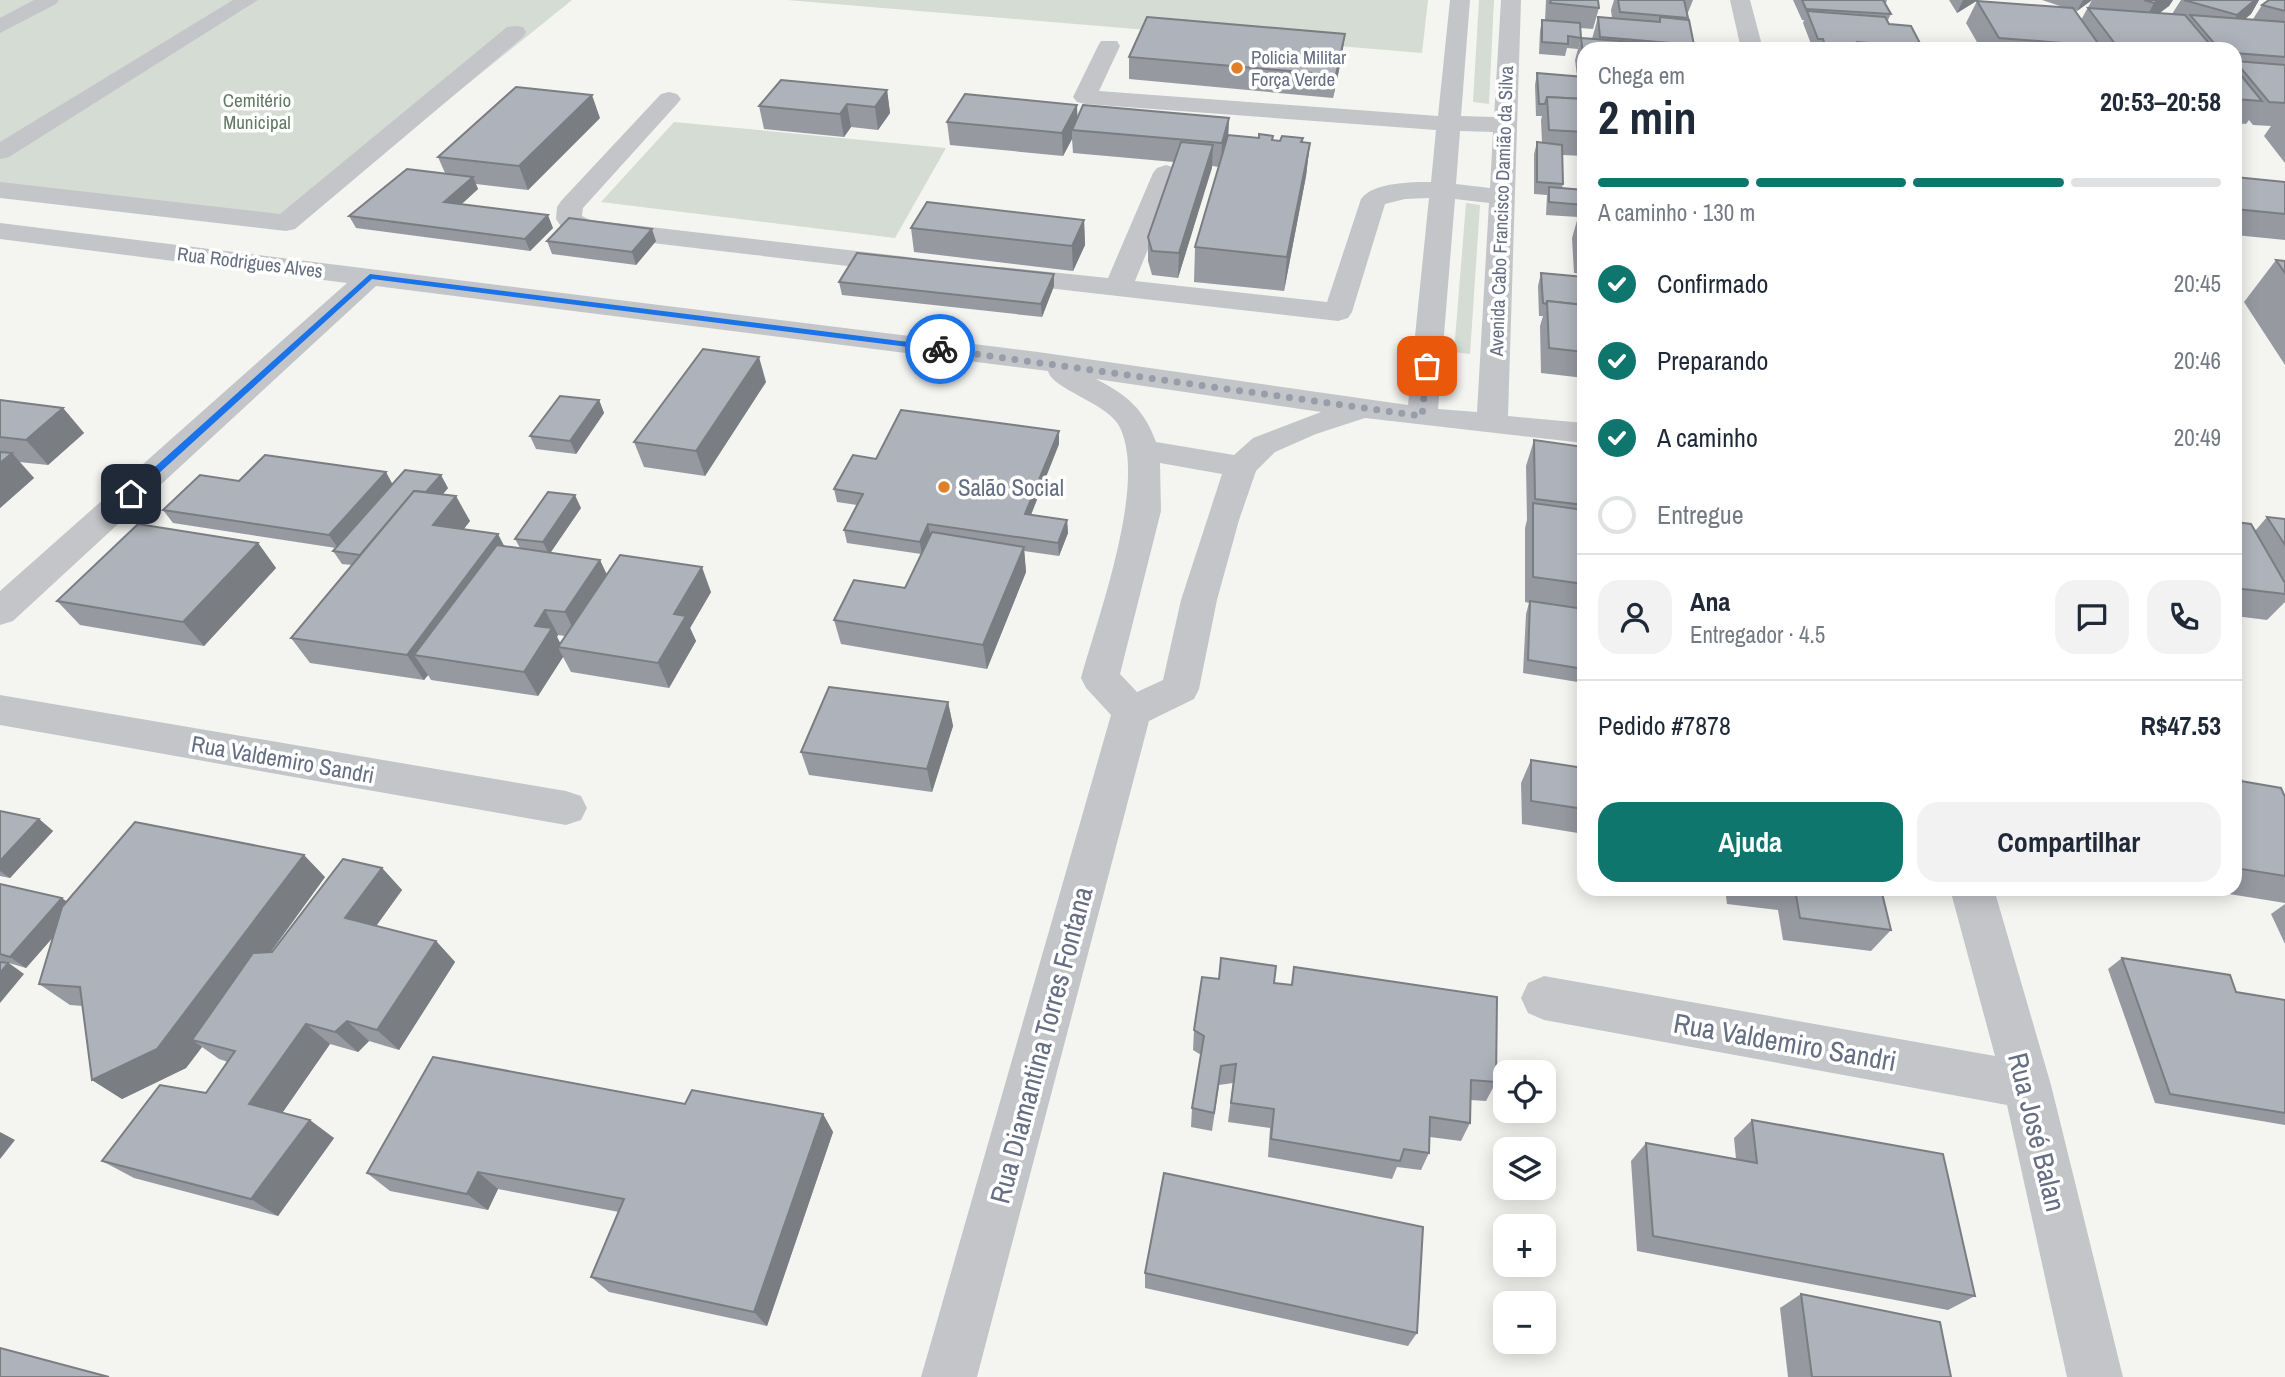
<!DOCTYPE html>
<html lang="pt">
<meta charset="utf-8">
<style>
:root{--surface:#fff;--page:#f2f2f3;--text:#1f2937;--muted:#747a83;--line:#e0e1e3;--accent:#0f766e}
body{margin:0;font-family:"Archivo Narrow",sans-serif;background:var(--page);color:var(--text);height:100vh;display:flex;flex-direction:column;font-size:26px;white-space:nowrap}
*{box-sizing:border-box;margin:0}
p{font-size:23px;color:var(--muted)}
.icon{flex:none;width:38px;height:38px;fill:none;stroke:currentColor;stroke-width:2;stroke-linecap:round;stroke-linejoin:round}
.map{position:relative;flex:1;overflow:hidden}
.side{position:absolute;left:1577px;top:42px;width:665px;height:854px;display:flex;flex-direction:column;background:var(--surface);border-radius:21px;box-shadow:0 4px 18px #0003}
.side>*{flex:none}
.buttons{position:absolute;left:1493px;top:1060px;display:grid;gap:14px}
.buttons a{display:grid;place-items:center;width:63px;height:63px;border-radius:14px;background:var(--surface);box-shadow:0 4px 18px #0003;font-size:35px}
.pin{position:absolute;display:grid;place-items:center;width:60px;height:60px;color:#fff;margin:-30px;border-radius:14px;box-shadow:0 4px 10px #0006}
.courier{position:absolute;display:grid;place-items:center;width:70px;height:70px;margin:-35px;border:5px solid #1a73e8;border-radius:50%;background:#fff;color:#222;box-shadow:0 2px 9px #0007}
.overview em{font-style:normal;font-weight:800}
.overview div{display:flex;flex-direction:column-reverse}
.overview{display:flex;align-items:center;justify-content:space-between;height:119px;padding:0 21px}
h1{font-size:46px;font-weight:800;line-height:52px}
.bar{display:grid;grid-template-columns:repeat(4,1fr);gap:10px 7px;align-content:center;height:84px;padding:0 21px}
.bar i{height:9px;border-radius:5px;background:var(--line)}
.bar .active{background:var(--accent)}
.bar p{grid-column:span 4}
.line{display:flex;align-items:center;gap:18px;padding:0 21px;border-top:2px solid var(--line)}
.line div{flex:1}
.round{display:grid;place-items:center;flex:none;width:74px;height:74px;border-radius:21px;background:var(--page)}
ol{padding:0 21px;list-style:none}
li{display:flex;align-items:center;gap:21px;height:77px}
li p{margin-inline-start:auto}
li .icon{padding:7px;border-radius:50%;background:var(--accent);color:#fff;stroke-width:4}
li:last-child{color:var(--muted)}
li i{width:38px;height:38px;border:4px solid var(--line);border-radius:50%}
.button{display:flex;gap:14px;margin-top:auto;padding:14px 21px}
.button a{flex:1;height:80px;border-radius:21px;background:var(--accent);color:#fff;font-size:28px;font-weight:800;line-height:80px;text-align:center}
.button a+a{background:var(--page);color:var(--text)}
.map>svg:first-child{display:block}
</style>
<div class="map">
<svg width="2285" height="1377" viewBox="0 0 2285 1377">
<rect width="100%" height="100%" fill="#f4f5f1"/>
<!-- green -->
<g fill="#d4dcd3">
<path d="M0 0H572L292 226 0 192Z"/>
<path d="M787 0H1428L1422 53Z"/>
<path d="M1479 0H1494L1489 104 1473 102Z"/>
<path d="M674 122 946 148 895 238 601 202Z"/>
<path d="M1466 203 1480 205 1470 354 1454 352Z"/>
</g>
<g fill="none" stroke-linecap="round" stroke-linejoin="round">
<!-- minor -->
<g fill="#c3c5c9" fill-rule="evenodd">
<path d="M34 0H59L56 4 0 33V18Z"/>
<path d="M233 0H258L9 157 0 159V142Z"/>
<path d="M1450 0H1470L1461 116 1494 117 1501 0H1521L1508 416 1584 423V443L1365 418 1316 434 1275 452 1256 471 1239 520 1217 600 1199 689 1194 699 1149 721 977 1377H921L1111 715 1086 688 1081 678C1097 619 1150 478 1118 424 1105 403 1051 388 1048 371L376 286 13 621 0 625V591L347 283 0 239V223L1038 352 1408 405 1429 198 1405 199 1385 204 1352 312 1348 318 1338 321 1002 283 992 281 988 275 992 269 1002 267 1108 278 1153 173 1157 168 1166 165 1175 168 1179 173 1135 281 1327 302 1361 199C1373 182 1412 182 1431 182L1436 130 1085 104 1077 102 1073 97 1098 46 1101 41H1117L1120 46 1099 91 1438 116ZM1460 131 1493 132 1490 188 1456 184ZM1455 199 1489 203 1477 412 1438 409ZM1096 379 1321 412 1253 438 1234 455 1156 442C1144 409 1127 395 1096 379ZM1160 463 1222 474 1181 600 1163 680 1137 692 1120 674 1161 511Z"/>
<path d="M1730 0H1750L1763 49H1741Z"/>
<path d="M515 26 523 27 526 32 523 37 295 229 286 231 0 198V182L280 214 507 27Z"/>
<path d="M669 92 677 94 681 99 677 104 583 208 582 216 590 220 908 257 918 259 922 265 918 271 908 273 584 235 560 225 556 219 557 207 561 201 661 94Z"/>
<path d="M0 695 566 791 581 796 587 808 581 820 566 825 0 725Z"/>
<path d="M1950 889H1994L2051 1085 2123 1377H2067L2007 1105 1544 1020 1528 1013 1521 998 1528 983 1544 976 1995 1056Z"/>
</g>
</g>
<!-- wall -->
<g fill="#9699a0" fill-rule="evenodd">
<path d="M1546 0H1598L1599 8 1593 29 1580 28 1581 38 1578 49 1567 48 1565 56 1539 54 1540 31 1542 20H1545Z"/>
<path d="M1614 0H1693L1687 15V20L1694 45 1692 49H1584V156L1563 155V184L1562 188 1584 190V274L1574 273 1572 238 1578 217 1546 215 1547 195 1534 194V154L1537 142 1542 143 1541 120 1542 116H1536L1535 85 1537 73 1577 76 1575 60 1581 38 1592 39 1598 17 1612 18 1611 10Z"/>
<path d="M1793 0H1887L1886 3H1884L1891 14 1887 22 1889 24 1922 47 1921 49H1813L1803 23 1804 20H1802Z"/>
<path d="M1949 0H1978L1957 13Z"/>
<path d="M2042 0H2092L2077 11 2075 10 2081 20 2092 0H2173L2169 6 2160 13 2172 14 2181 0H2259L2251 14 2245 19H2253L2262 5 2285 0V163L2264 136 2271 126 2253 125 2249 120 2246 124 2235 123V49H1981L1966 23 1977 1 2066 8Z"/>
<path d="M1342 56 1333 98 1129 79V57Z"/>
<path d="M887 90 890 113 878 130 851 127 844 137 764 129 759 106Z"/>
<path d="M600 118 528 190 476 184 478 189 461 204 553 228 530 251 356 228 349 216 445 173 438 157Z"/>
<path d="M1077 118H1229L1228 135 1280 141 1303 138V142L1310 143 1306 176 1284 291 1194 282 1195 247 1219 167 1212 166 1178 278 1152 275 1148 261V237L1174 162 1073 153 1072 139 1063 156 950 145 947 122Z"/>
<path d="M2235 177 2285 182V240L2235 235Z"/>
<path d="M1084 220 1085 245 1073 271 914 252 911 228Z"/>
<path d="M547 241H656L636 265 552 254Z"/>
<path d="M2276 260 2285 261V365L2244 302Z"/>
<path d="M1541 273 1584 277V378L1541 373 1540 326 1543 316H1539L1538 286Z"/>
<path d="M1054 274V286L1042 317 842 295 839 282Z"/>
<path d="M766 382 705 476 644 467 634 442Z"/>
<path d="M0 400 63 408 84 433 48 465 19 462 34 478 0 508Z"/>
<path d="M599 400 604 413 576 454 536 449 530 436Z"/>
<path d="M1059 431V444L1031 515 1067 520 1068 533 1059 556 1024 551 1026 572 987 669 841 644 834 620 905 588 921 554 847 543 844 530 857 505 837 502 834 489 876 459Z"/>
<path d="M1534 440 1584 447V594L1578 608 1584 609V683L1523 673 1526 614 1529 603 1525 602V528L1527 520 1526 466Z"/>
<path d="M239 481 393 484 448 488 443 494 470 521 463 529 504 546 520 548 515 539 581 508 550 553 607 574 711 592 690 628 696 641 669 688 571 672 563 657 538 696 431 680 428 675 424 680 310 663 291 638 352 565 342 564 333 551 336 548 173 523 163 510ZM558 635 565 636 560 643 557 637Z"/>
<path d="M2267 517 2285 519V602L2267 620 2235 616V522L2255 531Z"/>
<path d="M258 543 276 568 204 646 80 625 57 601Z"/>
<path d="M948 702 953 726 932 792 809 775 801 752Z"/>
<path d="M1531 760 1584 768V834L1522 824 1521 783Z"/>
<path d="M2235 767 2241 779 2239 781 2285 797V903L2198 889H2235Z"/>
<path d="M0 811 39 819 53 831 10 878 0 876Z"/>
<path d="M382 868 402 890 376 926 436 941 455 962 399 1050 369 1041 358 1052 330 1044 282 1113 334 1138 278 1216 134 1178 102 1161 206 1093 228 1062 219 1059 202 1047 186 1068 122 1099 92 1080 83 1006 70 1005 39 984 53 937 26 968 9 963 24 974 0 961V884L62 898 67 902 325 877 271 952Z"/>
<path d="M1725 889H1881L1891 930 1871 951 1783 940 1778 910 1727 904Z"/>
<path d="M2285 904V944L2271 914Z"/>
<path d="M2122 958 2236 992 2285 1000V1125L2155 1103 2108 969Z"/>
<path d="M1294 967 1496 1082 1486 1101 1470 1100V1123L1461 1141 1430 1137 1429 1153 1421 1170 1397 1167 1392 1179 1268 1157 1270 1128 1228 1122 1233 1083 1219 1085 1212 1131 1191 1127 1192 1108 1201 1055 1193 1050 1194 1030 1274 983 1291 985Z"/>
<path d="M685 1104 823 1114 833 1132 767 1326 609 1292 591 1277 619 1212 498 1189 488 1210 390 1191 367 1173Z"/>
<path d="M1752 1120 1975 1296 1948 1310 1637 1251 1631 1161 1646 1143 1736 1159 1734 1138Z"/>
<path d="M1145 1273 1417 1333 1408 1346 1145 1288Z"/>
<path d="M1801 1294 1951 1377H1788L1780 1308Z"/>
</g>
<!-- shaded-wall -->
<g fill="#7a7d82">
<path d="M1963 0H1978L1957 13Z"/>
<path d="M2083 0H2092L2077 11Z"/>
<path d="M2159 0H2173L2169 6 2142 25 2154 3Z"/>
<path d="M2255 0H2259L2251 14 2223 37 2237 15Z"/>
<path d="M1345 34 1342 56 1333 98 1336 75Z"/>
<path d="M887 90 890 113 878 130 875 107Z"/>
<path d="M592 95 600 118 528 190 519 166Z"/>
<path d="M847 104 851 127 844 137 840 114Z"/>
<path d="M1077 105 1078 128 1072 130V139L1063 156 1062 133Z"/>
<path d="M1229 118 1228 141 1221 167 1222 143Z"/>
<path d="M1310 143 1306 176 1284 291 1287 257Z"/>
<path d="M1213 145 1212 168 1178 278 1179 253Z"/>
<path d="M473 177 478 189 450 215 444 202Z"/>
<path d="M548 215 553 228 530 251 525 239Z"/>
<path d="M1084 220 1085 245 1073 271 1072 246Z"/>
<path d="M652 229 656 241 636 265 632 252Z"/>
<path d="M1054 274V286L1042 317 1041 304Z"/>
<path d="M759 357 766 382 705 476 696 451Z"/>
<path d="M599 400 604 413 576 454 570 441Z"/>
<path d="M63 408 84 433 48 465 26 440Z"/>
<path d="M1059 431V444L1026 527 1025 514Z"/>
<path d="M12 453 34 478 0 508V463Z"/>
<path d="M386 472 393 485 338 548 329 535Z"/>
<path d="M441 475 448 488 379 570 371 557Z"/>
<path d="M575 495 581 508 549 555 543 542Z"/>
<path d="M456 496 470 521 448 550 433 525Z"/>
<path d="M1067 520 1068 533 1059 556 1058 543Z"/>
<path d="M928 524 931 537 922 555 920 542Z"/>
<path d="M498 534 511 559 414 655 428 675 424 680 407 655Z"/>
<path d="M258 543 276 568 204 646 183 622Z"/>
<path d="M1024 547 1026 572 987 669 983 645Z"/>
<path d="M600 560 612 585 577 637 565 612Z"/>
<path d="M702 567 711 592 690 628 696 641 669 688 658 663 674 614Z"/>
<path d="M545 610 558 635 557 637 563 648 558 647 563 657 538 696 524 672 535 626Z"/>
<path d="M948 702 953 726 932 792 927 769Z"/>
<path d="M39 819 53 831 10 878 0 871V861Z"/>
<path d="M304 855 325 877 204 1043 192 1040 202 1047 186 1068 122 1099 92 1080Z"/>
<path d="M382 868 402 890 366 940 345 918Z"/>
<path d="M62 898 77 910 26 968 10 957Z"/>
<path d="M436 941 455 962 399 1050 377 1030Z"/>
<path d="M8 963 24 974 0 1003V973Z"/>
<path d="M347 1021 369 1041 358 1052 335 1032Z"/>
<path d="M306 1024 330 1044 276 1122 249 1104Z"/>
<path d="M823 1114 833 1132 767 1326 754 1312Z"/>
<path d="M310 1120 334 1138 278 1216 251 1199Z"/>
<path d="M0 1132 15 1140 0 1159Z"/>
<path d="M478 1172 498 1189 488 1210 467 1194Z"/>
</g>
<!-- building -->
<g fill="#aeb2ba" stroke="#7a7d82" stroke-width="2">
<path d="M1551 0H1598L1599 8 1550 3Z"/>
<path d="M1618 0H1684L1688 18 1620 12Z"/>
<path d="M1802 0H1883L1891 14 1806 9Z"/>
<path d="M2144 0H2159L2154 3Z"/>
<path d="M2184 0H2255L2237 15Z"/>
<path d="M2269 0H2285V11L2262 5Z"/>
<path d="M1977 1 2073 8 2100 46 1999 38Z"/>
<path d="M2088 8 2185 15 2214 49H2172L2116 45Z"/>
<path d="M1807 11 1885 17 1889 24 1911 26 1922 47 1857 42 1859 49H1819L1818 48H1826L1823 39H1818Z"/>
<path d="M2190 15 2285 22V57L2235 53V49H2219Z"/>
<path d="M1147 17 1345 34 1336 75 1129 57Z"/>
<path d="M1598 17 1660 22V17L1689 20 1694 45 1600 37Z"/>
<path d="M1542 20 1580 23 1581 38 1568 36V44L1542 42Z"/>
<path d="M1581 38 1687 46V49H1584V62Z"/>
<path d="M1991 44 2059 49H1994Z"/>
<path d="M2235 61 2285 65V103L2269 102Z"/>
<path d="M2235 68 2262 101 2235 99Z"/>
<path d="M1537 73 1584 77V99L1547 97 1545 104H1539Z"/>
<path d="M781 80 887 90 875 107 847 104 840 114 759 106Z"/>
<path d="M516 87 592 95 519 166 438 157Z"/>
<path d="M965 94 1077 105 1062 133 947 122Z"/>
<path d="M1547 97 1584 99V132L1549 130Z"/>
<path d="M1083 105 1229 118 1222 143 1072 130Z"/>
<path d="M1259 134 1273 136 1272 140 1280 141 1282 136 1303 138 1301 142 1310 143 1287 257 1195 247 1228 135 1259 138Z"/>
<path d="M1181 142 1213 145 1179 253 1152 251 1148 237Z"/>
<path d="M1537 142 1562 145 1563 184 1537 182Z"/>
<path d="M407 169 473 177 444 202 548 215 525 239 349 216Z"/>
<path d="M2235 177 2285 182V214L2235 209Z"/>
<path d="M1549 187 1584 190V205L1549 202Z"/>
<path d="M927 202 1084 220 1072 246 911 228Z"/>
<path d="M1579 214H1584V249H1582Z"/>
<path d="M569 218 652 229 632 252 547 241Z"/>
<path d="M857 253 1054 274 1041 304 839 282Z"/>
<path d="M2276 260 2285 261V273Z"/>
<path d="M1541 273 1584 277V305L1547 301 1546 304 1543 303Z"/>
<path d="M1547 301 1584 305V352L1549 348Z"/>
<path d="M703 349 759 357 696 451 634 442Z"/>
<path d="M560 396 599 400 570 441 530 436Z"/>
<path d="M0 400 63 408 26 440 0 437Z"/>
<path d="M901 410 1059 431 1025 514 1067 520 1058 543 928 524 920 542 844 530 863 494 834 489 853 455 876 459Z"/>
<path d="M1534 440 1584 447V505L1535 499Z"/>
<path d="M0 452 12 453 0 463Z"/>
<path d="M265 455 386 472 329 535 163 510 200 475 239 481Z"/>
<path d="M405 470 441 475 426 492 414 491 360 555 333 551Z"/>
<path d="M414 491 456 496 433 525 498 534 407 655 291 638Z"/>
<path d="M548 492 575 495 543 542 515 539Z"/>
<path d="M1533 503 1584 510V584L1533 577Z"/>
<path d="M2267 517 2285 519V545Z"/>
<path d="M2235 522 2251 524 2285 583V594L2235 588Z"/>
<path d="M138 524 258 543 183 622 57 601Z"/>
<path d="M932 532 1024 547 983 645 834 620 854 580 905 588Z"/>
<path d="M497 545 600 560 565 612 545 610 535 626 552 628 524 672 414 655Z"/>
<path d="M620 555 702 567 674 614 686 616 658 663 558 647Z"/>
<path d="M1530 601 1584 609V669L1528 660Z"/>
<path d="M829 687 948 702 927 769 801 752Z"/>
<path d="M1531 760 1584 768V809L1531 801Z"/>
<path d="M2235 767 2241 779H2235Z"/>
<path d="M2235 780 2281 788 2285 797V876L2235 868Z"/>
<path d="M0 811 39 819 0 861Z"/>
<path d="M135 822 304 855 157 1049 92 1080 80 987 39 984 62 907Z"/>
<path d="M343 859 382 868 345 918 436 941 377 1030 347 1021 335 1032 306 1024 249 1104 310 1120 251 1199 102 1161 160 1085 206 1093 235 1051 192 1040 253 953 272 952Z"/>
<path d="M0 884 62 898 10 957 0 954Z"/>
<path d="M1795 889H1881L1891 930 1800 918Z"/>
<path d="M1221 958 1276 966 1274 983 1292 985 1294 967 1497 997 1496 1082 1471 1080 1470 1123 1430 1117 1429 1153 1404 1149 1400 1161 1271 1139 1274 1109 1231 1103 1236 1064 1221 1066 1214 1113 1192 1108 1204 1036 1194 1030 1202 977 1219 979Z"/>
<path d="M2122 958 2230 975 2236 992 2285 1000V1113L2170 1094Z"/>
<path d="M0 962 8 963 0 973Z"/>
<path d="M433 1057 685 1104 692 1090 823 1114 754 1312 591 1277 624 1199 478 1172 467 1194 367 1173Z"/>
<path d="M1752 1120 1943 1154 1975 1296 1653 1236 1646 1143 1757 1163Z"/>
<path d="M1164 1173 1423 1227 1417 1333 1145 1273Z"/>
<path d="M1801 1294 1940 1322 1951 1377H1812Z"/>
<path d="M0 1348 109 1377H0Z"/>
</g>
<!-- route -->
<path fill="#1a73e8" d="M370 274 940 346 945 349 940 351 372 279 134 496H127V492Z"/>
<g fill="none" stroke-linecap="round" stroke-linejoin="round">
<!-- done -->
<path stroke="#979da9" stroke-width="7" stroke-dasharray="0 12.6" d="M940 349 1422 416 1427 366"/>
</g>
<!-- markers -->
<g fill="#e07f27" stroke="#fff" stroke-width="2.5">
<circle cx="1237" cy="68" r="7"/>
<circle cx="944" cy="487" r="7"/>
</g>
<g text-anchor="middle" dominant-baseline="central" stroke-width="7" stroke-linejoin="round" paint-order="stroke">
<!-- far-poi labels -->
<g font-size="19" fill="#656e82" stroke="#fff" text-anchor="start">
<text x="1251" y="57">Policia Militar<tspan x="1251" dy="22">Força Verde</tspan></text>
</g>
<!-- far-park labels -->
<g font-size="19" fill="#637964" stroke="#fff">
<text x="257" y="100">Cemitério<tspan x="257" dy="22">Municipal</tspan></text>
</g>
<!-- far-street labels -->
<g font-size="19" fill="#656e82" stroke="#fff">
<text transform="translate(1501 211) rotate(-88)">Avenida Cabo Francisco Damião da Silva</text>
<text transform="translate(250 262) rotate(7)">Rua Rodrigues Alves</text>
</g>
<!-- poi labels -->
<g font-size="23" fill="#656e82" stroke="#fff" text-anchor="start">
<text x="958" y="487">Salão Social</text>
</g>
<!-- street labels -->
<g font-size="23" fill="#656e82" stroke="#fff">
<text transform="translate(283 759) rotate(10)">Rua Valdemiro Sandri</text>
</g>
<!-- near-street labels -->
<g font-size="28" fill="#656e82" stroke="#fff">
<text transform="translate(1785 1042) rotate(10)">Rua Valdemiro Sandri</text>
<text transform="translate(1041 1045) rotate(-75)">Rua Diamantina Torres Fontana</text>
<text transform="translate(2037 1132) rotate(76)">Rua José Balan</text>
</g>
</g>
</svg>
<div class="buttons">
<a><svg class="icon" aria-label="locate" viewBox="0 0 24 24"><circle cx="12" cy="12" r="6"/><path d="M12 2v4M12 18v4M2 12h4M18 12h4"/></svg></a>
<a><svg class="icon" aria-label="layers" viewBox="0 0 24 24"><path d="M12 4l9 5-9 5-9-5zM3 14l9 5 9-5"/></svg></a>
<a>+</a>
<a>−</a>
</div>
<div class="pin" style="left:1427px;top:366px;background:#ea580c"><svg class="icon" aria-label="bag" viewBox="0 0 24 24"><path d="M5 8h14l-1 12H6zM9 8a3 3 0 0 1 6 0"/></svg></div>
<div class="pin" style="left:131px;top:494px;background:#1f2937"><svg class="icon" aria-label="home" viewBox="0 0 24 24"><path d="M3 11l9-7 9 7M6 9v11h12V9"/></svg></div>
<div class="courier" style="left:940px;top:349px"><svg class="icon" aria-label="bike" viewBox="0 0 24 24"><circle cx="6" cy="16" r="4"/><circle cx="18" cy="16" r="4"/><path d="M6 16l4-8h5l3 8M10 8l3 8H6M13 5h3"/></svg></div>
<section class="side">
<div class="overview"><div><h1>2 min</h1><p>Chega em</p></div><em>20:53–20:58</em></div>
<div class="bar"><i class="active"></i><i class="active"></i><i class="active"></i><i></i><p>A caminho · 130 m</p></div>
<ol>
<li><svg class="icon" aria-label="check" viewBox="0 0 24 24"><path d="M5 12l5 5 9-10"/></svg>Confirmado<p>20:45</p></li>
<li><svg class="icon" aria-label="check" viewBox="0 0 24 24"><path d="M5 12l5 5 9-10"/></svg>Preparando<p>20:46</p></li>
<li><svg class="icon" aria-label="check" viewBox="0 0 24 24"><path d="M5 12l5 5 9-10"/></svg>A caminho<p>20:49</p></li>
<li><i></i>Entregue</li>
</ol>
<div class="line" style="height:126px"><a class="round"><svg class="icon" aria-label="person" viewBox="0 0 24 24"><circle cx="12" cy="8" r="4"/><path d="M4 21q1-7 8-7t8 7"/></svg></a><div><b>Ana</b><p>Entregador · 4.5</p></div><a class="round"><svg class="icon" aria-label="chat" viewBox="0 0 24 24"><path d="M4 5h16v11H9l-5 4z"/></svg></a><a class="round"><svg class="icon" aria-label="phone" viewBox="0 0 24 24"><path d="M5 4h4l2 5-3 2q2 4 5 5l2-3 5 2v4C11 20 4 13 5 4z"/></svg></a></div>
<div class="line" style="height:91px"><div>Pedido #7878</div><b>R$47.53</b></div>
<div class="button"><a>Ajuda</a><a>Compartilhar</a></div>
</section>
</div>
